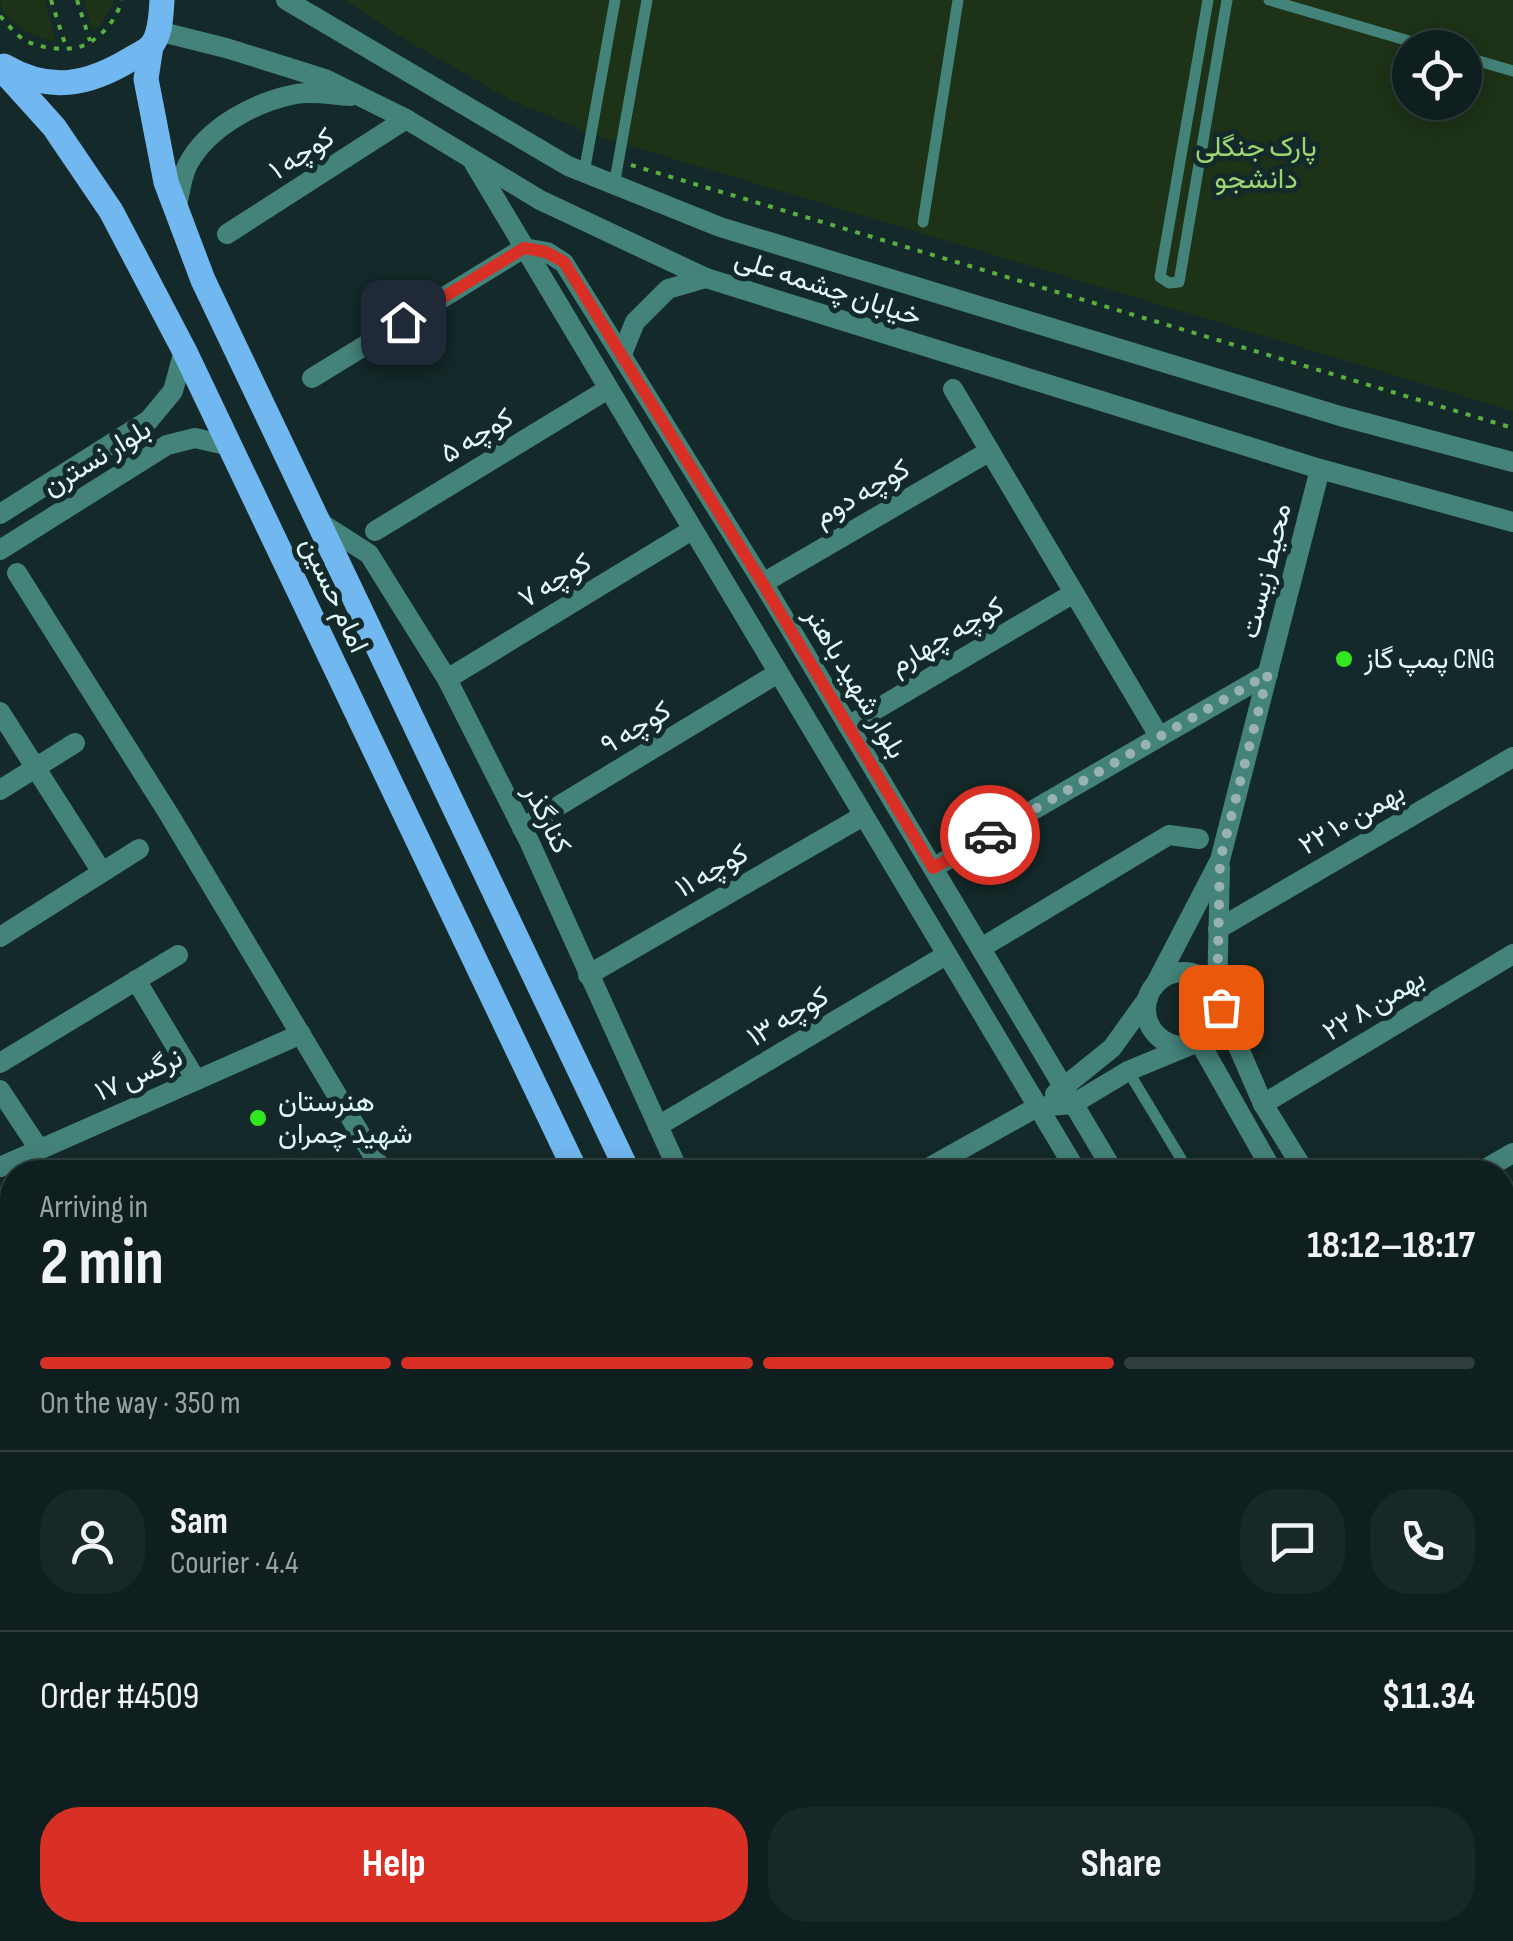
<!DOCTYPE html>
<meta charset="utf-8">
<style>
:root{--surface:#0f1f1f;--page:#182728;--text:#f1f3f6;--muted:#9ba2a4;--line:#2f3d3d;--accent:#d93025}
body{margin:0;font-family:"Sofia Sans Condensed",Vazirmatn,sans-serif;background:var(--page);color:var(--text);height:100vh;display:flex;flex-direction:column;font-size:38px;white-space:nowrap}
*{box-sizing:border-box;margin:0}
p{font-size:32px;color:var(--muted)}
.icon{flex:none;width:55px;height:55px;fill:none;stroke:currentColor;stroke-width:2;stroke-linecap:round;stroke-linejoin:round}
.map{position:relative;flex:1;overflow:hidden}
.sheet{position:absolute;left:0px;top:1160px;width:1515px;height:782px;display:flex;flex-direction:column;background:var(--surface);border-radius:40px 40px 0 0;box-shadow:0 5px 25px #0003,0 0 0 2px var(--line)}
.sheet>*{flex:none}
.buttons{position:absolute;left:1392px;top:30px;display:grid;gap:20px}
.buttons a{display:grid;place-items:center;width:90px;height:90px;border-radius:50%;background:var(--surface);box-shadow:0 5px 25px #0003,0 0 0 2px var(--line);font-size:50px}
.pin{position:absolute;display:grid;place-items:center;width:85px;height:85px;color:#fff;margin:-42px;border-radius:20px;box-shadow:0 5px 15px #0006}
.courier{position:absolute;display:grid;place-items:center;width:100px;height:100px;margin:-50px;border:8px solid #d93025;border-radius:50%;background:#fff;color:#222;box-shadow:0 2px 12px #0007}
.head em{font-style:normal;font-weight:700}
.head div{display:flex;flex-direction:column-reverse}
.head{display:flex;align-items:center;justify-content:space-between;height:170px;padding:0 40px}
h1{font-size:65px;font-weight:700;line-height:75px}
.bar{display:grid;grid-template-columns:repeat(4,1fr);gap:15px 10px;align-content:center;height:120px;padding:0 40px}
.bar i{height:12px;border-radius:8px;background:var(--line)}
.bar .current{background:var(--accent)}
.bar p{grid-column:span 4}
.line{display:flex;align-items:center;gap:25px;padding:0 40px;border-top:2px solid var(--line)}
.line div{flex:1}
.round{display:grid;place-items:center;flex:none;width:105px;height:105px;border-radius:40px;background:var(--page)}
.cta{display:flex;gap:20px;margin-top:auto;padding:20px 40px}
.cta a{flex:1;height:115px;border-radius:40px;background:var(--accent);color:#fff;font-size:40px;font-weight:700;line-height:115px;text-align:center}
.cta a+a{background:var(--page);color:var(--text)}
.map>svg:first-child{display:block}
</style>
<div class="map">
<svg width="1513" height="1941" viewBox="0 0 1513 1941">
<rect width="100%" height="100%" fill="#142929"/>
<!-- green -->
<g fill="#1d3217" fill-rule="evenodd">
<path d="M0 0H45L56 42C36 38 1 23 0 0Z"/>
<path d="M83 0H115L100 26 93 32Z"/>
<path d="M345 0H1513V411L594 135 511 100 401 37ZM1410 48H1465V102H1410Z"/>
<path d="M12 1727V1930H884L891 1941H19L0 1911V1735Z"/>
<path d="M1513 1733V1775L1503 1813V1734Z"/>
</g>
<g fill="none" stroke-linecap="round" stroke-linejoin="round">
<!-- path -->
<g stroke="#5ab03e" stroke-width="4" stroke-dasharray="5 8" stroke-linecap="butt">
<path d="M51 0 66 47"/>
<path d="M77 0 90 41"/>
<path d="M0 16C7 23 15 34 23 39 36 48 64 51 79 47 98 42 119 18 121 0"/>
<path d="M631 165 1513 428"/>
</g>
<!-- service -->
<g stroke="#44837a" stroke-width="11">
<path d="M1208 0 1160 277 1169 283 1179 282 1227 0"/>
<path d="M1269 0 1433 48"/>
<path d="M1465 57 1513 71"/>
<path d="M584 173 615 0"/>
<path d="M614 186 647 0"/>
<path d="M923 222 958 0"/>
<path d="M1128 1071 1189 1172"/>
</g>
<!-- minor -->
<g stroke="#44837a" stroke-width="20">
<path d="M227 234 406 119"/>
<path d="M622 354 635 322 668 289 706 278"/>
<path d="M312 378 524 248"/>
<path d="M953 389 1159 736"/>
<path d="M319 522 369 554 447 679 529 841 679 1172"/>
<path d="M375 531 608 389"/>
<path d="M17 573 170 816 383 1172"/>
<path d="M763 583 990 451"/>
<path d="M447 679 692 530"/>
<path d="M0 712 102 872"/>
<path d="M848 726 1074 593"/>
<path d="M0 790 75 743"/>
<path d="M522 828 778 673"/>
<path d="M933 868 1268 674"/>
<path d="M1218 929 1513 757"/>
<path d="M0 937 139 849"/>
<path d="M981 948 1169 835 1199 839"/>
<path d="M588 975 863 816"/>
<path d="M136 980 196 1080"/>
<path d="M0 1063 178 955"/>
<path d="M0 1090 39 1149"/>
<path d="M1263 1104 1513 954"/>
<path d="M658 1126 946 955"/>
<path d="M0 1167 301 1034"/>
<path d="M921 1172 1037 1107"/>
<path d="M1480 1172 1513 1153"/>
<path d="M917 1930 924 1941"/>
<path d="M1159 1930 1166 1941"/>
<path d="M0 1939 1 1941"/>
<path d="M1238 1941 1256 1930"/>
<path d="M1494 1941 1495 1930"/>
</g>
<!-- tertiary -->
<g stroke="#44837a" stroke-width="20">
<path d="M286 0 568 166 720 227 1340 416 1513 462"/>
<path d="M158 31 226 48 325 79 406 119 540 200 706 278 1320 469 1513 522"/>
<path d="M474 163 1077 1172"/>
<path d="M176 209C180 195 181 177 188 164 208 127 255 102 296 94 313 91 332 95 350 96"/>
<path d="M524 248 547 252 564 263 763 583 1114 1172"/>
<path d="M0 514 149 420 173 391 184 350"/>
<path d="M0 550 167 445 195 438 230 446"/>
<circle cx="1183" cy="1009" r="37"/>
<path d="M1155 985 1220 860 1320 469"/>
<path d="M1217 993 1220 867"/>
<path d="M1221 1007 1263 1104 1305 1172"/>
<path d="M1200 1043 1273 1172"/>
<path d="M1055 1094 1112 1048 1148 998"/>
<path d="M1037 1107 1073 1104 1128 1071 1186 1047"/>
<path d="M1502 1370 1513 1372"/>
<path d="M1502 1402 1513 1404"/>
<path d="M0 1666 12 1687"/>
<path d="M1509 1711 1513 1689"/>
<path d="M1502 1860 1513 1856"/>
</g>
<!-- primary -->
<g stroke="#72b8f0" stroke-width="25">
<path d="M151 46 146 79 166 182 203 280 628 1172"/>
<path d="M4 66C50 93 88 85 131 59 137 55 147 51 151 46 161 35 161 14 162 0"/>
<path d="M0 67 54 127 111 211 184 350 576 1172"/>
<path d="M1040 1930 1047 1941"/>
<path d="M1103 1930 1110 1941"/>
</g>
</g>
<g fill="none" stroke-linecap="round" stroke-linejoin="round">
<!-- done -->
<path stroke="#98b2b1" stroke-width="10" stroke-dasharray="0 18" d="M990 835 1268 674 1220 860 1217 993 1221 1007"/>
<!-- route -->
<path stroke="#d93025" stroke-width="12" d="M403 322 524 248 546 252 564 262 763 584 933 868 990 835"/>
</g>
<!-- markers -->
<g fill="#30e720" stroke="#142929" stroke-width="4">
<circle cx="1344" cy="659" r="10"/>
<circle cx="258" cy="1118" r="10"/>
</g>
<g text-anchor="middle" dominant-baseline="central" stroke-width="10" stroke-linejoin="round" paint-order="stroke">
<!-- park labels -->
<g font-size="28" fill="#9cd572" stroke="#142929">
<text x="1256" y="147">پارک جنگلی<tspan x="1256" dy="32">دانشجو</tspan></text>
</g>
<!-- street labels -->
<g font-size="28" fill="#dffcfa" stroke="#142929">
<text transform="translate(302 154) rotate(-33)">کوچه ۱</text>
<text transform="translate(828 288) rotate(18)">خیابان چشمه علی</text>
<text transform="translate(477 436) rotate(-31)">کوچه ۵</text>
<text transform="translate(97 458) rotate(-31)">بلوار نسترن</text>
<text transform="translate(862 493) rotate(-30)">کوچه دوم</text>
<text transform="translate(1266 571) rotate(-76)">محیط زیست</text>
<text transform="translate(555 581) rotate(-31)">کوچه ۷</text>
<text transform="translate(334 595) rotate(65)">امام حسین</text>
<text transform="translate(947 636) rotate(-30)">کوچه چهارم</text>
<text transform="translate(855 683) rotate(59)">بلوار شهید باهنر</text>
<text transform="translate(636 728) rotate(-31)">کوچه ۹</text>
<text transform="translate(547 819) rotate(64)">کنارگذر</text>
<text transform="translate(1352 819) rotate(-30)">۲۲ بهمن ۱۰</text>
<text transform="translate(712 871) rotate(-30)">کوچه ۱۱</text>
<text transform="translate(1374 1005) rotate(-31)">۲۲ بهمن ۸</text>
<text transform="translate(788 1017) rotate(-31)">کوچه ۱۳</text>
<text transform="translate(139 1075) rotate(-24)">نرگس ۱۷</text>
</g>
<!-- poi labels -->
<g font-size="28" fill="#dffcfa" stroke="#142929" text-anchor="start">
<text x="1364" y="659">پمپ گاز CNG</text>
<text x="278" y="1102">هنرستان<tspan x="278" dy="32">شهید چمران</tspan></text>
</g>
</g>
</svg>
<div class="buttons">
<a><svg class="icon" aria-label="locate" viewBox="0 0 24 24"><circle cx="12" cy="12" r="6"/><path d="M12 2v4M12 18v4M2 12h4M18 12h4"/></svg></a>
</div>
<div class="pin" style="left:1221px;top:1007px;background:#ea580c"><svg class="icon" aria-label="bag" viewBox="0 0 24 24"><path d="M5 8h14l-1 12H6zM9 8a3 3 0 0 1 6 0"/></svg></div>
<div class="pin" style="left:403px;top:322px;background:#1f2937"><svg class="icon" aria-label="home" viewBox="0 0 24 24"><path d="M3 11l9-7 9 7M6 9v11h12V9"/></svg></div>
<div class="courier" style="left:990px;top:835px"><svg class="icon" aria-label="car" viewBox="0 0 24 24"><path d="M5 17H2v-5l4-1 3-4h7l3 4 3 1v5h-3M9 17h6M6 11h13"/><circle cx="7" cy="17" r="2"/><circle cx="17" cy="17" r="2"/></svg></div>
<section class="sheet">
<div class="head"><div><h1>2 min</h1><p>Arriving in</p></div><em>18:12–18:17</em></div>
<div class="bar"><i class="current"></i><i class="current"></i><i class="current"></i><i></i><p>On the way · 350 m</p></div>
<div class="line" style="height:180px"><a class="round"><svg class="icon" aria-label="person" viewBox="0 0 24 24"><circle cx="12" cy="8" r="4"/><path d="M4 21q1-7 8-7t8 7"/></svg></a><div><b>Sam</b><p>Courier · 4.4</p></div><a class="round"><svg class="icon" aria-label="chat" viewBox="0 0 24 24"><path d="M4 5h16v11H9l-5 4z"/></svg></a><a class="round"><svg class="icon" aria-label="phone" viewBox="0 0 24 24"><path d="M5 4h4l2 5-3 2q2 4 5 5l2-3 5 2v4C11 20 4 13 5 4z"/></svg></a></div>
<div class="line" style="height:130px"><div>Order #4509</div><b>$11.34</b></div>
<div class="cta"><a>Help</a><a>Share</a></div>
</section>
</div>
